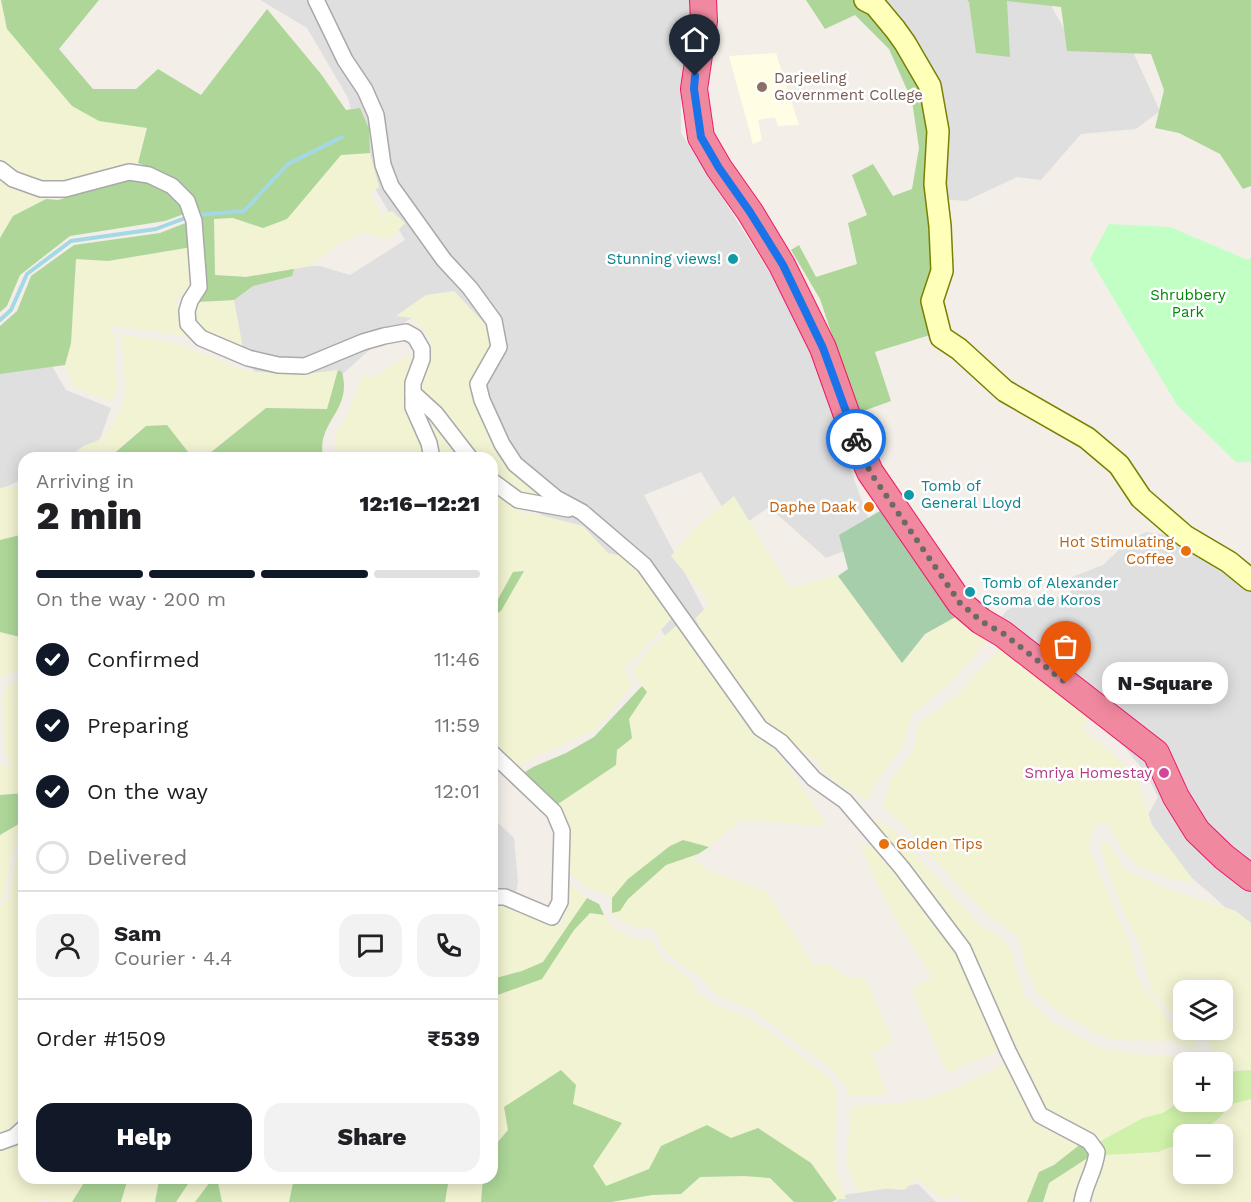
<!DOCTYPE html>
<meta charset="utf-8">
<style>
:root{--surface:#fff;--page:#f2f2f2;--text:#202124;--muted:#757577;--line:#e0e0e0;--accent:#111827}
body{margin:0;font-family:"Work Sans",sans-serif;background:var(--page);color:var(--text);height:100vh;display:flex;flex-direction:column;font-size:22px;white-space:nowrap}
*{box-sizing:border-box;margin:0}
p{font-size:20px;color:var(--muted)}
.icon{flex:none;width:33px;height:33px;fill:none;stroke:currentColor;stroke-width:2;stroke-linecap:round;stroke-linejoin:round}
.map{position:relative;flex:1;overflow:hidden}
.details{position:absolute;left:18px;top:452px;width:480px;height:732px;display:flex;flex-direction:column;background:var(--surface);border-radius:18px;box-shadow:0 3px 15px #0003}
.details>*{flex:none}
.controls{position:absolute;left:1173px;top:980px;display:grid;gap:12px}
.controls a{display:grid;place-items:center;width:60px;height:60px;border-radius:12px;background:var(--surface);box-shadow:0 3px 15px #0003;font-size:30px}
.pin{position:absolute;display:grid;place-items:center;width:51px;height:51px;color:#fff;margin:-62px -26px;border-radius:50% 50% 50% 0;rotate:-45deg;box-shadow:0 0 6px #0007}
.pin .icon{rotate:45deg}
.courier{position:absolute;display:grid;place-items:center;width:60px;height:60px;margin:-30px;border:4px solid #1a73e8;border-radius:50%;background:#fff;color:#222;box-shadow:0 2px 8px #0007}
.bubble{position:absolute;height:42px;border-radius:18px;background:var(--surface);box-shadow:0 3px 15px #0003;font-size:20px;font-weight:800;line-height:42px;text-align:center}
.overview em{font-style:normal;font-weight:800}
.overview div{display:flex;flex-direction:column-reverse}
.overview{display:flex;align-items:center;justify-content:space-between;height:102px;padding:0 18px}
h1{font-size:39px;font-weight:800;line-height:45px}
.bar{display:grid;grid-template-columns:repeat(4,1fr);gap:9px 6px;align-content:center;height:72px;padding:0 18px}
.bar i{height:8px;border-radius:4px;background:var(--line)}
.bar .active{background:var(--accent)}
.bar p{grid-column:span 4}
.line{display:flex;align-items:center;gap:15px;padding:0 18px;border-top:2px solid var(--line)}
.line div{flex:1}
.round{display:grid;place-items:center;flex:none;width:63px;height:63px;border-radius:18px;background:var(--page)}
ol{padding:0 18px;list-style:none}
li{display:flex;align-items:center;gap:18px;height:66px}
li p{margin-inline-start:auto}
li .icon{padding:6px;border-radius:50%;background:var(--accent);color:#fff;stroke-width:4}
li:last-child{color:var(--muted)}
li i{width:33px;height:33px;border:3px solid var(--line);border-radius:50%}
.button{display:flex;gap:12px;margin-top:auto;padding:12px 18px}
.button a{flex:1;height:69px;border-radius:18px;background:var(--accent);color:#fff;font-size:24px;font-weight:800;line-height:69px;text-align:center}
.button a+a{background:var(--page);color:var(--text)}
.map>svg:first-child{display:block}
</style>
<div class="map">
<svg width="1251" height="1202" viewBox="0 0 1251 1202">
<rect width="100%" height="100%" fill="#f3efe8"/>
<!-- residential -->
<g fill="#e0dfdf">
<path d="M260 0H691V38L681 91V133L774 279 814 351 843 449 876 539 826 558 769 507 736 530 701 472 644 495 708 617 671 645 622 570 565 529 506 494 492 458 441 298 386 335 336 380 268 384 216 335 211 281 254 267 320 266 350 275 405 240 365 171 348 98 307 28Z"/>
<path d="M856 0H1048L1073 45 1129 43 1160 111 1136 129 1081 134 1041 180 1017 177 966 201 924 198 921 84Z"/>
<path d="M46 356 66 390 111 408 100 439 65 457 24 458V479L0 489V368Z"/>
<path d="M1146 532 1167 535 1219 567 1251 593V932L1213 896 1133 828 1149 813 1158 797 1145 772 1112 732 994 626 1007 610 1040 596 1069 598 1072 577 1103 565 1127 542Z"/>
<path d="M492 817 514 838 518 883 513 907 492 898Z"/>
<path d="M918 1184 936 1202H836L843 1195Z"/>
</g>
<!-- education -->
<path fill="#fffee4" d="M776 53 799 125 778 126 775 117 758 120 762 140 753 144 729 56Z"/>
<!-- farmland -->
<g fill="#f1f3d2">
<path d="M0 0 7 29 99 121 147 127 138 163 64 183 42 182 20 176 0 159Z"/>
<path d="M370 153 379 187 370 194 381 215 392 211 405 223 390 239 361 233 337 245 311 266 246 277 215 275 214 219 233 218 262 228 341 155Z"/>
<path d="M0 178 46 199 13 216 0 238Z"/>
<path d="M192 247 195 270 188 287 176 300 179 322 188 337 111 325 115 341 117 387 112 402 75 387 65 365 71 343 76 259 108 261Z"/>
<path d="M454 291 488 327 491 338 492 350 476 373 498 449 516 476 546 499 526 497 508 490 492 473V458L479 457 446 414 426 396 419 387 433 351 430 341 426 333 413 318 396 316 426 295Z"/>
<path d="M234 300 243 348 213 336 196 324 193 311 197 302Z"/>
<path d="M121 334 178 344 245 371 307 374 338 370 327 409 266 408 205 457H192L167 425 146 426 110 457H87L78 450 85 445 101 440 118 416 126 392Z"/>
<path d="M413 355 405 378 407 397 422 445 423 457H340L335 453V433L346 419 363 375H378L396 362Z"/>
<path d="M422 410 459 457H438Z"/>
<path d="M24 483V534L0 540V488L12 487Z"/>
<path d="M492 491 523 513 540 515 583 526 608 553 627 557 651 583 674 616 624 669 632 686 595 730 531 759 516 769 492 746V617L501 611 523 572H513L492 610Z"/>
<path d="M734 496 789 587 838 576 902 663 925 634 959 615 989 638 952 681 911 715 904 744 874 786 869 801 834 782 812 757 760 721 695 619 710 603 671 556 694 529Z"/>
<path d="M677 625 755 735 773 747 792 772 827 826 741 820 709 847 683 840 670 846 628 879 612 898 607 894 587 887 569 872 566 852 569 833 566 819 558 804 616 765 617 750 632 738 629 719 647 692 631 671 653 646Z"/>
<path d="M0 632 24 638V669L0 677Z"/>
<path d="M1000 648 1089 716 1082 728 1120 760 1138 782 1152 825 1195 882 1167 878 1141 867 1125 855 1108 824 1099 822 1091 833 1089 849 1130 944 1137 977 1169 1020 1198 1045 1192 1049 1172 1041 1112 1040 1092 1031 1056 1010 1037 992 1026 969 1019 937 993 919 961 889 907 828 882 807 892 778 913 752 918 724 957 695Z"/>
<path d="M24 678V793L0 795V766H10L5 748 2 703 6 686Z"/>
<path d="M867 816 890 827 981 926 999 936 1010 948 1025 997 1050 1021 1100 1048 1153 1056H1180L1191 1062H1184L1183 1099 1163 1113 1143 1118 1099 1142 1083 1130 1042 1110 967 947Z"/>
<path d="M24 821V838L16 845 10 862 4 898 0 901V835Z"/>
<path d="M24 841V1117L7 1129 0 1132V906L9 898 17 854Z"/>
<path d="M1108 842 1125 869 1165 888 1236 911 1251 923V1070L1224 1072 1223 1074 1222 1062H1208L1212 1060V1045L1194 1029H1222V990H1184L1183 1022 1175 1017 1151 991 1141 948 1119 902 1106 867 1100 845Z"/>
<path d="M874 845 906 889 960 954 1001 1050 947 1073 912 990 932 977 887 904 860 846Z"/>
<path d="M691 855 706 870 766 891 814 966 826 962 849 979 865 977 893 1041 872 1053 887 1094 849 1096 847 1089 832 1069 751 1009 720 997 710 989 701 977 675 960 664 949 654 929 632 926 617 920 612 913 620 911 628 899 666 865Z"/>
<path d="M567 882 587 898 543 962 522 971 492 979V905L502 902 538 922 562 925 566 915Z"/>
<path d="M590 913 604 915 614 928 633 938 651 940 660 956 690 979 697 993 713 1004 749 1017 830 1078 837 1094 835 1166 846 1199H837L811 1163 758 1128 731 1138 661 1146 649 1169 606 1186 593 1167 508 1130 492 1149V997L542 979 574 930Z"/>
<path d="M1009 1061 1039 1124 1056 1135 1082 1143 1054 1165 1039 1172 1027 1202H967L955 1196 943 1200 917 1179 904 1190 880 1188 859 1193 846 1164 851 1105 892 1104 925 1099 963 1085Z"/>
<path d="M1251 1099V1202H1087L1088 1195 1099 1175 1103 1155 1158 1152 1183 1142 1184 1173H1222V1134H1197L1217 1120 1232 1104Z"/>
<path d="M24 1131V1178H87L72 1202H52L46 1198 35 1202H0V1146Z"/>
<path d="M1089 1157 1078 1202H1043L1049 1183Z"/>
<path d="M744 1176 770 1178 794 1202H611L652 1195 681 1194 699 1177Z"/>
<path d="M128 1178H155L159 1181 155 1202H121Z"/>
<path d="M192 1178H213L195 1202H176Z"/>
<path d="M217 1178H294L289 1202H222Z"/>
<path d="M449 1178H483L481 1202H445Z"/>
</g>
<!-- grass -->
<path fill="#cff1aa" d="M1251 1070V1099L1232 1104 1217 1120 1197 1134H1184L1183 1142 1158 1152 1103 1155 1099 1142 1143 1118 1163 1113 1183 1099 1184 1101H1222L1223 1074 1224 1072Z"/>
<!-- forest -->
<g fill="#add698">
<path d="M1 0H99L59 49 93 89H136L158 69 201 95 267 9 321 74 346 110 360 108 369 129 370 153 341 155 287 219 263 228 233 218 214 219 215 275 246 277 294 269 292 276 253 286 234 300 197 302 200 219 187 190 163 172 138 163 147 128 99 121 72 106 7 29Z"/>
<path d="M806 0H859L871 7 925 90 935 228 930 335 875 352 891 401 858 413 820 299 791 250 799 245 816 277 857 264 848 223 867 215 852 175 873 164 893 196 912 189 919 148 912 101 889 49 855 15 825 29Z"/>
<path d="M967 0H1251V186L1243 189 1220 154 1179 133 1155 128 1164 90 1151 54 1067 51 1061 7 1007 1 1010 57 976 53 969 2Z"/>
<path d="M129 179C149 180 180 192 184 214L165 221 70 236 20 275 7 306 0 312V238L13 216 46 199 58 200Z"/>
<path d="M188 222 192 247 108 261 76 259 71 343 65 365 0 374V326L17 311 31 276 74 245 160 233Z"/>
<path d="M338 370 342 372C343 376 344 382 344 386 344 414 317 426 323 457H205L266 408 327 409Z"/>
<path d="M167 425 192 457H110L146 426Z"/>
<path d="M24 534V638L0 632V540Z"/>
<path d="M524 571 501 611 492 617V610L513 572Z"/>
<path d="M642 686 647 692 629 719 632 738 617 750 616 765 558 804 522 774 533 767 566 753 594 737Z"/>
<path d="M24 793V821L0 835V795Z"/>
<path d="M683 840 709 847 698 854 666 865 628 899 620 911 612 913V898L628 879 670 846Z"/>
<path d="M587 898 599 904 604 915 590 913 574 930 542 979 492 997V979L522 971 543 962Z"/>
<path d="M561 1070 576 1085 573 1104 622 1123 593 1166 606 1186 649 1169 661 1146 707 1125 731 1138 758 1128 811 1163 837 1199 832 1202H794L770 1178 744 1176 700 1177 681 1194 652 1195 611 1202H481L483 1178H492V1149L508 1130 504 1107Z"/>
<path d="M1082 1143 1089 1147V1157L1049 1183 1043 1202H1027L1039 1172 1054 1165Z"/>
<path d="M87 1178H128L121 1202H72Z"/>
<path d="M155 1178H192L176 1202H155L159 1181Z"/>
<path d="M213 1178H217L222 1202H195Z"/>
<path d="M294 1178H449L445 1202H289Z"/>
</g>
<!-- cemetery -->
<path fill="#a6ceab" d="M885 508 959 615 925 634 902 663 838 576 848 569 839 535Z"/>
<!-- park -->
<path fill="#c2ffc5" d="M1109 224 1170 227 1248 260 1251 258V462H1236L1177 405 1090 259Z"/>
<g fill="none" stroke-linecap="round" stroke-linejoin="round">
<!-- stream -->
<g stroke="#a4d8e4" stroke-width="4">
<path d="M196 215 244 211 288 164 342 137"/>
<path d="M0 320 11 310 27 274 71 241 156 229 188 217"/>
</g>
<defs>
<g id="street">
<path d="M316 0 345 60 365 90 376 115 383 165 391 186 444 260 470 288 494 321 499 347 478 384 482 400 502 444 515 464 556 498 582 512 644 565 760 728 781 742 814 779 845 801 902 868 963 949 1008 1051 1040 1115 1089 1141 1097 1152C1095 1171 1085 1183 1082 1202"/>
<path d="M0 169 13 179 41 189H65L129 172 149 175 172 186 187 201 194 221 199 287 190 301 187 311 188 324 201 338 248 358 278 365 305 366 363 342 384 336 406 332 415 337 422 349V359L413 383V407L429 443 432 458"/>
<path d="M413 393 436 414 470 458"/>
<path d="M492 481 518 500 568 509"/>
<path d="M492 753 554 812 562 831 560 902 552 917 505 897H492"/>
<path d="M0 1142 14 1137 24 1128"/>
</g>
<path id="secondary" d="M865 0 875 5 895 29 905 43 930 86 938 131 935 184 940 226 942 271 932 301 941 337 959 349 1005 391 1087 438 1119 465 1141 498 1185 536 1229 562 1251 580"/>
<path id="highway" d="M703 0 704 21 694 89 701 137 719 168 750 212 782 265 823 348 854 435 870 472 960 603 981 621 1003 634 1156 753 1176 797 1197 831 1224 857 1251 878"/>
</defs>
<!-- street casing -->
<use href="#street" stroke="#a9a9a9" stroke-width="18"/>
<!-- secondary casing -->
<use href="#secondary" stroke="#788100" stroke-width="24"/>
<!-- highway casing -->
<use href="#highway" stroke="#ee1868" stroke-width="28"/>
<!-- street -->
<use href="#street" stroke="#fff" stroke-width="15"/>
<!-- secondary -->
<use href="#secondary" stroke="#feffb9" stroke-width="21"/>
<!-- highway -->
<use href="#highway" stroke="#f0899f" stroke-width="26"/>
</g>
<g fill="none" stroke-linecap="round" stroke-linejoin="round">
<!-- done -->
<path stroke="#6b6a67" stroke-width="6" stroke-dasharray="0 10.8" d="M856 439 870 472 960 603 981 621 1004 634 1066 683"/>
<!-- route -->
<path stroke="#1a73e8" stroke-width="8" d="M695 76 694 89 701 137 719 168 750 212 783 265 823 348 856 439"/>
</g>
<!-- markers -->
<circle fill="#8d6e63" stroke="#fff" stroke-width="2" cx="762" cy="87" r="6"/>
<g fill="#0f9aa8" stroke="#fff" stroke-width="2">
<circle cx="733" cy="259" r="6"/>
<circle cx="909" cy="495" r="6"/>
<circle cx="970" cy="592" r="6"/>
</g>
<g fill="#e8710a" stroke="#fff" stroke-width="2">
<circle cx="869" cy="507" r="6"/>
<circle cx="1186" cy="551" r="6"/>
<circle cx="884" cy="844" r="6"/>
</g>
<circle fill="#d1479c" stroke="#fff" stroke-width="2" cx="1164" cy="773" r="6"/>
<g text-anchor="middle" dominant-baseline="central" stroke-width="5" stroke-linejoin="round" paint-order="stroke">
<!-- education labels -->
<g font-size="15" fill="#785e54" stroke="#fff" text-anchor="start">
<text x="774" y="78">Darjeeling<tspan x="774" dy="17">Government College</tspan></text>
</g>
<!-- culture labels -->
<g font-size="15" fill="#0d838f" stroke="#fff" text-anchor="start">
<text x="721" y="259" text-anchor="end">Stunning views!</text>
<text x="921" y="486">Tomb of<tspan x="921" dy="17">General Lloyd</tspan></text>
<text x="982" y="583">Tomb of Alexander<tspan x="982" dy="17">Csoma de Koros</tspan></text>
</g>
<!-- park labels -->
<g font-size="15" fill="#018908" stroke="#fff">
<text x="1188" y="295">Shrubbery<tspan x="1188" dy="17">Park</tspan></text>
</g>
<!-- food labels -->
<g font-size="15" fill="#c56008" stroke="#fff" text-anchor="end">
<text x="857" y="507">Daphe Daak</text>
<text x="1174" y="542">Hot Stimulating<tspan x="1174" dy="17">Coffee</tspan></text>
<text x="896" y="844" text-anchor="start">Golden Tips</text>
</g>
<!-- hotel labels -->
<g font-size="15" fill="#b23c85" stroke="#fff" text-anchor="end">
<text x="1152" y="773">Smriya Homestay</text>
</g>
</g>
</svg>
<div class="controls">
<a><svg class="icon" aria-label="layers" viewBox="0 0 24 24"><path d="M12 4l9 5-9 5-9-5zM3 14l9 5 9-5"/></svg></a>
<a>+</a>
<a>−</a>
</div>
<div class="pin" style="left:1066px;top:683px;background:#ea580c"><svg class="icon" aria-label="bag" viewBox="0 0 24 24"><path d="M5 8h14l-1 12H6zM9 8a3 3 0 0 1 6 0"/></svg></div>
<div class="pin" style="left:695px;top:76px;background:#1f2937"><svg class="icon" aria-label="home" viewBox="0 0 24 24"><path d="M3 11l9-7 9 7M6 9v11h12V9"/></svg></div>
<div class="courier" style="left:856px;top:439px"><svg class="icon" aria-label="bike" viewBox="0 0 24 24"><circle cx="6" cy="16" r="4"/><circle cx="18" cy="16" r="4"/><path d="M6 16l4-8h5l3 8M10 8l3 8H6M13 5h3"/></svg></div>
<div class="bubble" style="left:1102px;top:662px;width:126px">N-Square</div>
<section class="details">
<div class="overview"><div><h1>2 min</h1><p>Arriving in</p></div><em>12:16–12:21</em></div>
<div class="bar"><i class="active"></i><i class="active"></i><i class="active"></i><i></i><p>On the way · 200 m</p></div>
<ol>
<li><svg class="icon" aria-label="check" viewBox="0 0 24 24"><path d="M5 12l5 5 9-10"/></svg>Confirmed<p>11:46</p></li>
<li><svg class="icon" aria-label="check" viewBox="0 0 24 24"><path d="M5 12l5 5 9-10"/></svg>Preparing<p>11:59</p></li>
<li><svg class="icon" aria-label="check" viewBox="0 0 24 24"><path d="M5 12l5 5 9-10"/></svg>On the way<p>12:01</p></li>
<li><i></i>Delivered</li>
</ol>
<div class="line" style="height:108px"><a class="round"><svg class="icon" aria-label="person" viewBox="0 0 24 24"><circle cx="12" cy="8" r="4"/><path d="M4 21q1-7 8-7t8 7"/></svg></a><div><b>Sam</b><p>Courier · 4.4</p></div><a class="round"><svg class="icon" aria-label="chat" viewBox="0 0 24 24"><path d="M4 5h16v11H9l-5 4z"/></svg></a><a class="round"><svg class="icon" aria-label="phone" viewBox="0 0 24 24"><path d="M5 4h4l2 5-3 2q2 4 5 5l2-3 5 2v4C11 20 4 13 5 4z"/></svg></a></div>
<div class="line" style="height:78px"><div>Order #1509</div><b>₹539</b></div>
<div class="button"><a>Help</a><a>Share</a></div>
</section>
</div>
